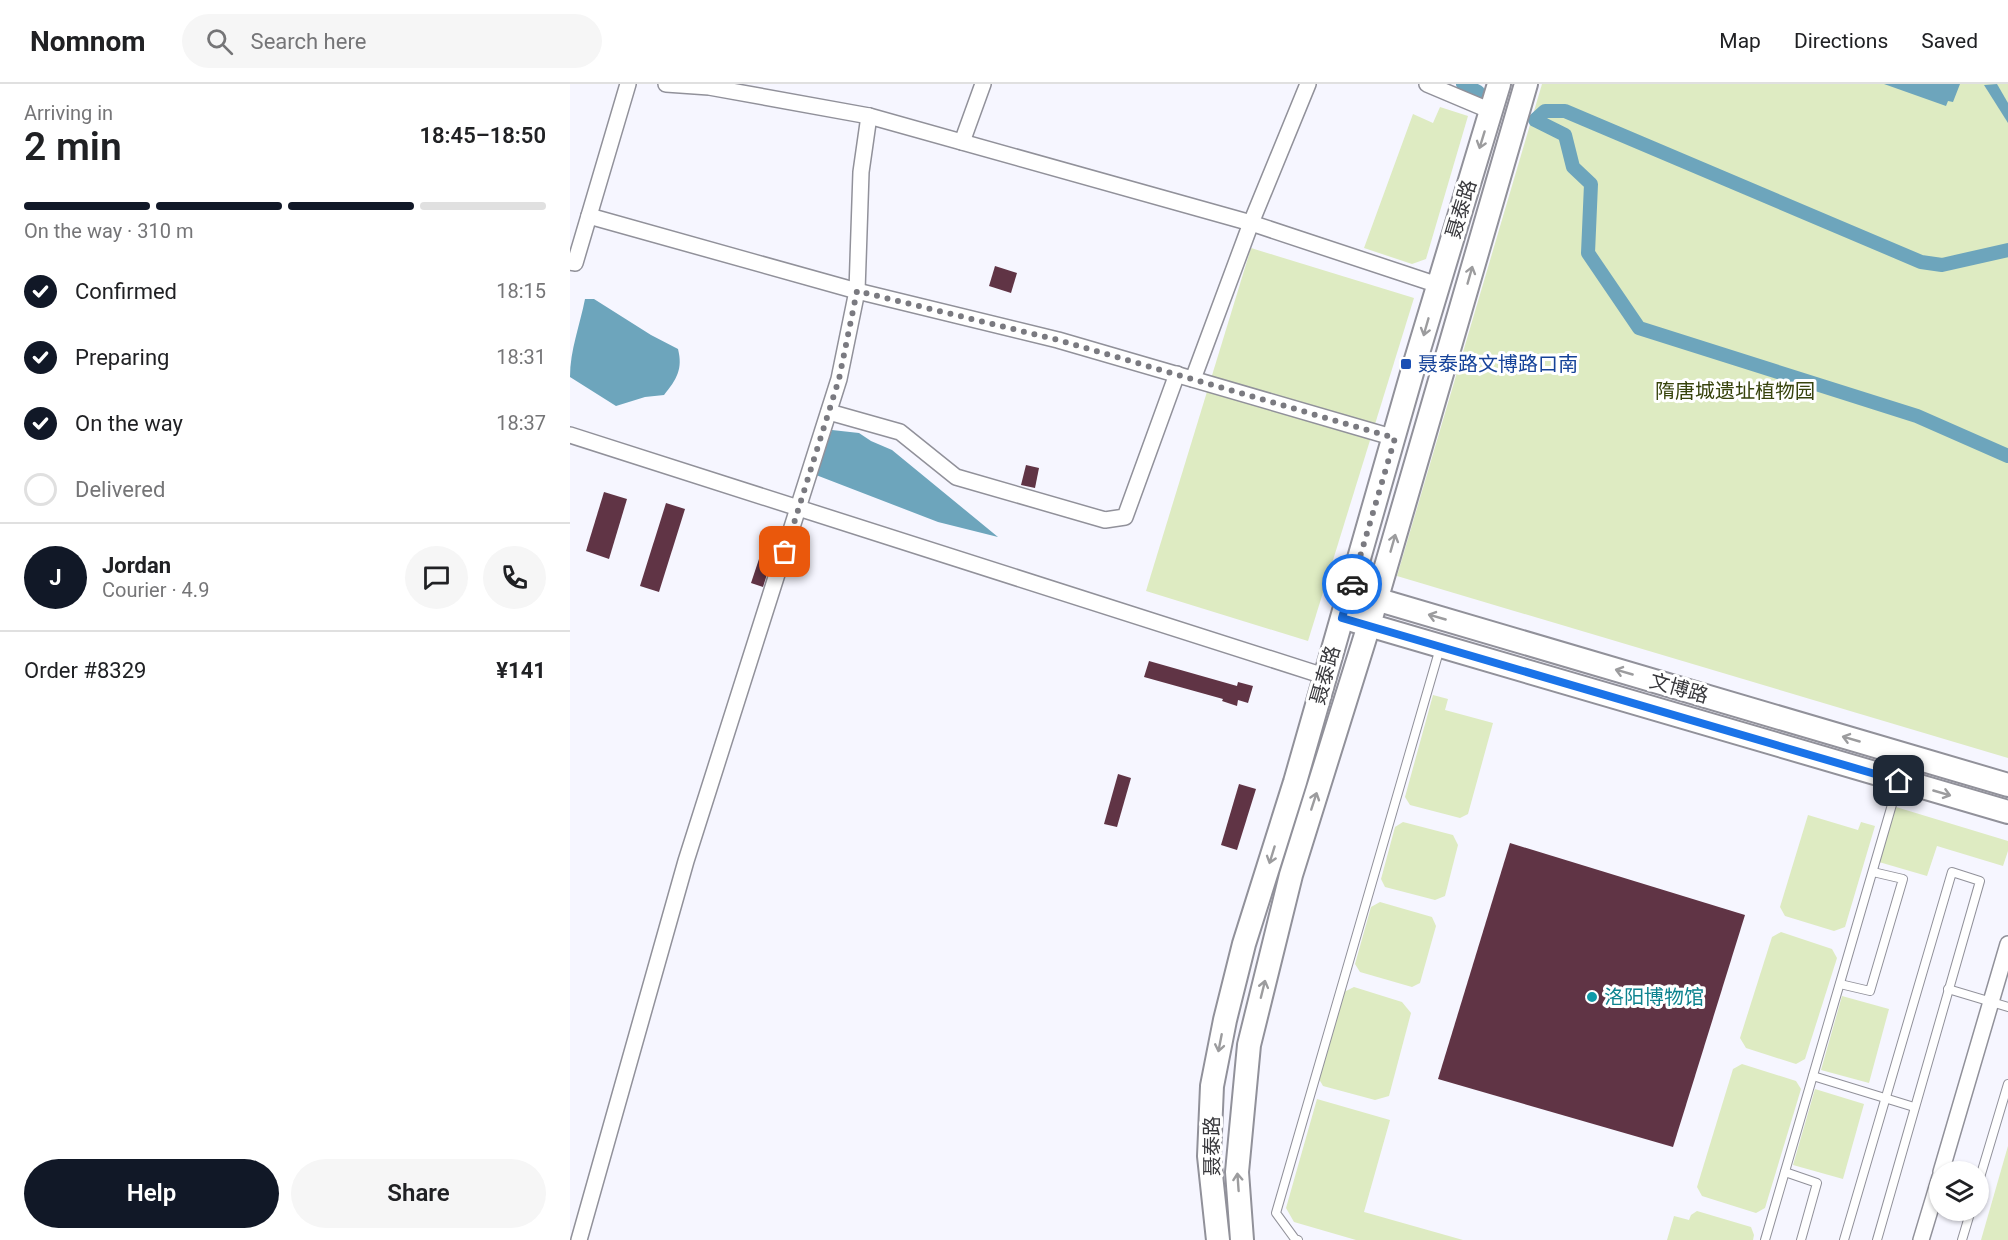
<!DOCTYPE html>
<meta charset="utf-8">
<style>
:root{--surface:#fff;--page:#f6f6f6;--text:#202124;--muted:#757577;--line:#e0e0e0;--accent:#111827}
body{margin:0;font-family:Roboto,"Noto Sans SC",sans-serif;background:var(--page);color:var(--text);height:100vh;display:flex;flex-direction:column;font-size:22px;white-space:nowrap}
*{box-sizing:border-box;margin:0}
p{font-size:20px;color:var(--muted)}
.icon{flex:none;width:33px;height:33px;fill:none;stroke:currentColor;stroke-width:2;stroke-linecap:round;stroke-linejoin:round}
.map{position:relative;flex:1;overflow:hidden}
.details{display:flex;flex-direction:column;background:var(--surface);width:570px}
.details>*{flex:none}
.buttons{position:absolute;left:1359px;top:1077px;display:grid;gap:12px}
.buttons a{display:grid;place-items:center;width:60px;height:60px;border-radius:50%;background:var(--surface);box-shadow:0 2px 4px #0004;font-size:30px}
.pin{position:absolute;display:grid;place-items:center;width:51px;height:51px;color:#fff;margin:-26px;border-radius:12px;box-shadow:0 3px 9px #0006}
.courier{position:absolute;display:grid;place-items:center;width:60px;height:60px;margin:-30px;border:4px solid #1a73e8;border-radius:50%;background:#fff;color:#222;box-shadow:0 2px 8px #0007}
.head em{font-style:normal;font-weight:600}
.head div{display:flex;flex-direction:column-reverse}
.head{display:flex;align-items:center;justify-content:space-between;height:102px;padding:0 24px}
h1{font-size:39px;font-weight:600;line-height:45px}
.bar{display:grid;grid-template-columns:repeat(4,1fr);gap:9px 6px;align-content:center;height:72px;padding:0 24px}
.bar i{height:8px;border-radius:4px;background:var(--line)}
.bar .selected{background:var(--accent)}
.bar p{grid-column:span 4}
.line{display:flex;align-items:center;gap:15px;padding:0 24px;border-top:2px solid var(--line)}
.line div{flex:1}
.round{display:grid;place-items:center;flex:none;width:63px;height:63px;border-radius:32px;background:var(--page)}
ol{padding:0 24px;list-style:none}
li{display:flex;align-items:center;gap:18px;height:66px}
li p{margin-inline-start:auto}
li .icon{padding:6px;border-radius:50%;background:var(--accent);color:#fff;stroke-width:4}
li:last-child{color:var(--muted)}
li i{width:33px;height:33px;border:3px solid var(--line);border-radius:50%}
.primary-button{display:flex;gap:12px;margin-top:auto;padding:12px 24px}
.primary-button a{flex:1;height:69px;border-radius:36px;background:var(--accent);color:#fff;font-size:24px;font-weight:600;line-height:69px;text-align:center}
.primary-button a+a{background:var(--page);color:var(--text)}
header{display:flex;align-items:center;gap:36px;box-sizing:border-box;height:84px;padding:0 30px;background:var(--surface);border-bottom:2px solid var(--line)}
header strong{font-size:28px}
nav{display:flex;gap:33px;margin-inline-start:auto;font-size:21px}
.search{width:420px;height:54px;background:var(--page);display:flex;align-items:center;gap:15px;box-sizing:border-box;padding:0 21px;border-radius:33px;color:var(--muted);font-size:22px}
main{display:flex;flex:1;min-height:0}
.map>svg:first-child{display:block}
</style>
<header>
<strong>Nomnom</strong>
<div class="search"><svg class="icon" aria-label="search" viewBox="0 0 24 24"><circle cx="10" cy="10" r="6"/><path d="M15 15l6 6"/></svg>Search here</div>
<nav><a>Map</a><a>Directions</a><a>Saved</a></nav>
</header>
<main>
<section class="details">
<div class="head"><div><h1>2 min</h1><p>Arriving in</p></div><em>18:45–18:50</em></div>
<div class="bar"><i class="selected"></i><i class="selected"></i><i class="selected"></i><i></i><p>On the way · 310 m</p></div>
<ol>
<li><svg class="icon" aria-label="check" viewBox="0 0 24 24"><path d="M5 12l5 5 9-10"/></svg>Confirmed<p>18:15</p></li>
<li><svg class="icon" aria-label="check" viewBox="0 0 24 24"><path d="M5 12l5 5 9-10"/></svg>Preparing<p>18:31</p></li>
<li><svg class="icon" aria-label="check" viewBox="0 0 24 24"><path d="M5 12l5 5 9-10"/></svg>On the way<p>18:37</p></li>
<li><i></i>Delivered</li>
</ol>
<div class="line" style="height:108px"><b class="round" style="background:var(--accent);color:#fff">J</b><div><b>Jordan</b><p>Courier · 4.9</p></div><a class="round"><svg class="icon" aria-label="chat" viewBox="0 0 24 24"><path d="M4 5h16v11H9l-5 4z"/></svg></a><a class="round"><svg class="icon" aria-label="phone" viewBox="0 0 24 24"><path d="M5 4h4l2 5-3 2q2 4 5 5l2-3 5 2v4C11 20 4 13 5 4z"/></svg></a></div>
<div class="line" style="height:78px"><div>Order #8329</div><b>¥141</b></div>
<div class="primary-button"><a>Help</a><a>Share</a></div>
</section>
<div class="map">
<svg width="1438" height="1156" viewBox="0 0 1438 1156">
<rect width="100%" height="100%" fill="#f6f6ff"/>
<!-- green -->
<g fill="#deebc2">
<path d="M972 0H1438V674L827 492Z"/>
<path d="M870 23 898 32 856 175 842 180 794 164 843 30 863 39Z"/>
<path d="M681 164 844 214 738 557 576 507Z"/>
<path d="M863 611 878 615 875 626 923 639 898 730 890 734 840 721 835 713Z"/>
<path d="M1326 723 1438 757V767L1433 782 1367 762 1357 792 1309 778Z"/>
<path d="M1238 731 1288 746 1291 738 1305 742 1275 843 1264 847 1215 832 1210 823Z"/>
<path d="M833 738 883 751 888 761 875 812 865 816 815 803 811 795 825 743Z"/>
<path d="M810 818 862 833 866 842 850 899 842 903 790 888 785 880 801 823Z"/>
<path d="M1211 848 1262 865 1267 874 1235 975 1226 980 1176 964 1170 954 1202 853Z"/>
<path d="M784 903 832 918 841 929 819 1012 805 1016 753 1002 749 995 774 908Z"/>
<path d="M1272 912 1319 925 1299 999 1251 986Z"/>
<path d="M1172 980 1226 997 1231 1005 1195 1124 1186 1129 1132 1112 1127 1103 1163 985Z"/>
<path d="M1245 1005 1294 1020 1273 1095 1223 1081Z"/>
<path d="M747 1015 820 1036 794 1128 893 1156H786L724 1138 716 1124Z"/>
<path d="M1438 1062V1156H1411Z"/>
<path d="M1127 1127 1181 1143 1184 1151 1183 1156H1097L1104 1132 1119 1136 1121 1131Z"/>
</g>
<!-- water -->
<g fill="#6da5bc">
<path d="M1314 0H1390L1383 18 1378 17 1376 22Z"/>
<path d="M1427 0 1438 19V39L1414 1Z"/>
<path d="M15 215H24L81 251 108 265C113 285 107 295 94 311L75 313 46 322 0 293C0 266 10 241 15 215Z"/>
<path d="M262 346 289 349 301 357 322 366 428 453 368 438 246 391V383Z"/>
</g>
<g fill="none" stroke-linecap="round" stroke-linejoin="round">
<!-- canal -->
<g stroke="#6da5bc" stroke-width="14">
<path d="M893 0 908 8"/>
<path d="M1438 166 1372 181 1351 178 995 27H975L965 36 995 51 1003 83 1021 100 1018 169 1069 244 1347 332 1438 372"/>
</g>
</g>
<!-- building -->
<g fill="#603445">
<path d="M425 182 447 189 441 209 419 202Z"/>
<path d="M456 381 469 384 465 404 451 401Z"/>
<path d="M34 408 57 415 39 475 16 467Z"/>
<path d="M96 419 115 425 89 508 70 502Z"/>
<path d="M198 448 209 452 193 503 181 499Z"/>
<path d="M579 577 667 602 668 598 683 602 678 619 668 616 667 622 652 617 653 615 574 593Z"/>
<path d="M548 690 561 694 547 743 534 740Z"/>
<path d="M669 700 686 705 667 766 651 761Z"/>
<path d="M940 759 1175 831 1103 1063 868 995Z"/>
</g>
<g fill="none" stroke-linecap="round" stroke-linejoin="round">
<defs>
<g id="lane">
<path d="M1270 900 1300 907 1333 795 1303 788"/>
<path d="M1378 905 1438 923"/>
<path d="M1243 992 1344 1023"/>
<path d="M1215 1088 1247 1099 1231 1156"/>
<path d="M1408 1100 1438 1000"/>
<path d="M728 1156 725 1155 706 1129 870 564"/>
<path d="M1195 1156 1328 700"/>
<path d="M1274 1156 1382 788 1410 797 1307 1156"/>
<path d="M1392 1156 1401 1126"/>
</g>
<g id="street">
<path d="M96 0 139 3 299 32 681 139 868 201"/>
<path d="M857 0 921 27"/>
<path d="M392 58 413 0"/>
<path d="M19 132 287 207 488 256 825 354"/>
<path d="M0 178 5 179 58 0"/>
<path d="M623 295 681 139 738 0"/>
<path d="M259 328 330 348 386 393 535 436 555 433 607 290"/>
<path d="M0 351 754 592"/>
<path d="M1371 1088 1438 860"/>
<path d="M9 1156 116 777 269 295 287 207 291 88 299 32"/>
<path d="M1351 1156 1370 1093"/>
</g>
<g id="secondary">
<path d="M792 511 1438 701"/>
<path d="M785 537 1438 728"/>
<path d="M648 1156 639 1072 642 1002 655 936 674 860 725 698 844 282 929 0"/>
<path d="M672 1156 667 1088 679 961 721 791 799 541 956 0"/>
</g>
</defs>
<!-- lane casing -->
<use href="#lane" stroke="#91919a" stroke-width="10"/>
<!-- street casing -->
<use href="#street" stroke="#91919a" stroke-width="18"/>
<!-- secondary casing -->
<use href="#secondary" stroke="#91919a" stroke-width="26"/>
<!-- lane -->
<use href="#lane" stroke="#fff" stroke-width="8"/>
<!-- street -->
<use href="#street" stroke="#fff" stroke-width="15"/>
<!-- secondary -->
<use href="#secondary" stroke="#fff" stroke-width="22"/>
</g>
<!-- one-way arrows -->
<defs><path id="oneway-shaft" d="M-6 0H5M1.5-3L5.5 0L1.5 3" fill="none" stroke-width="1.6" stroke-linecap="round" stroke-linejoin="round" transform="scale(1.5)"/></defs>
<g stroke="#9c9c9e">
<use href="#oneway-shaft" transform="translate(912 56) rotate(107)"/>
<use href="#oneway-shaft" transform="translate(900 191) rotate(-74)"/>
<use href="#oneway-shaft" transform="translate(856 243) rotate(106)"/>
<use href="#oneway-shaft" transform="translate(823 459) rotate(-74)"/>
<use href="#oneway-shaft" transform="translate(867 533) rotate(-164)"/>
<use href="#oneway-shaft" transform="translate(1054 588) rotate(-164)"/>
<use href="#oneway-shaft" transform="translate(1281 655) rotate(-164)"/>
<use href="#oneway-shaft" transform="translate(1372 709) rotate(16)"/>
<use href="#oneway-shaft" transform="translate(744 717) rotate(-72)"/>
<use href="#oneway-shaft" transform="translate(702 771) rotate(107)"/>
<use href="#oneway-shaft" transform="translate(693 905) rotate(-76)"/>
<use href="#oneway-shaft" transform="translate(650 959) rotate(101)"/>
<use href="#oneway-shaft" transform="translate(668 1098) rotate(-94)"/>
</g>
<g fill="none" stroke-linecap="round" stroke-linejoin="round">
<!-- done -->
<path stroke="#7a7a80" stroke-width="6" stroke-dasharray="0 10.8" d="M215 468 269 295 287 207 488 256 825 354 782 500"/>
<!-- route -->
<path stroke="#1a73e8" stroke-width="8" d="M782 500 772 534 1329 697"/>
</g>
<!-- markers -->
<rect fill="#1a4fb4" stroke="#fff" stroke-width="2" x="830" y="274" width="12" height="12" rx="3"/>
<circle fill="#0f9aa8" stroke="#fff" stroke-width="2" cx="1022" cy="913" r="6"/>
<g text-anchor="middle" dominant-baseline="central" stroke-width="6" stroke-linejoin="round" paint-order="stroke">
<!-- street labels -->
<g font-size="20" fill="#38383c" stroke="#fff">
<text transform="translate(891 125) rotate(-73)">聂泰路</text>
<text transform="translate(755 591) rotate(-74)">聂泰路</text>
<text transform="translate(1109 604) rotate(16)">文博路</text>
<text transform="translate(642 1062) rotate(-90)">聂泰路</text>
</g>
<!-- transit labels -->
<g font-size="20" fill="#164399" stroke="#fff" text-anchor="start">
<text x="848" y="280">聂泰路文博路口南</text>
</g>
<!-- park labels -->
<g font-size="20" fill="#37430c" stroke="#fff">
<text x="1165" y="307">隋唐城遗址植物园</text>
</g>
<!-- culture labels -->
<g font-size="20" fill="#0d838f" stroke="#fff" text-anchor="start">
<text x="1034" y="913">洛阳博物馆</text>
</g>
</g>
</svg>
<div class="buttons">
<a><svg class="icon" aria-label="layers" viewBox="0 0 24 24"><path d="M12 4l9 5-9 5-9-5zM3 14l9 5 9-5"/></svg></a>
</div>
<div class="pin" style="left:215px;top:468px;background:#ea580c"><svg class="icon" aria-label="bag" viewBox="0 0 24 24"><path d="M5 8h14l-1 12H6zM9 8a3 3 0 0 1 6 0"/></svg></div>
<div class="pin" style="left:1329px;top:697px;background:#1f2937"><svg class="icon" aria-label="home" viewBox="0 0 24 24"><path d="M3 11l9-7 9 7M6 9v11h12V9"/></svg></div>
<div class="courier" style="left:782px;top:500px"><svg class="icon" aria-label="car" viewBox="0 0 24 24"><path d="M5 17H2v-5l4-1 3-4h7l3 4 3 1v5h-3M9 17h6M6 11h13"/><circle cx="7" cy="17" r="2"/><circle cx="17" cy="17" r="2"/></svg></div>
</div>
</main>
